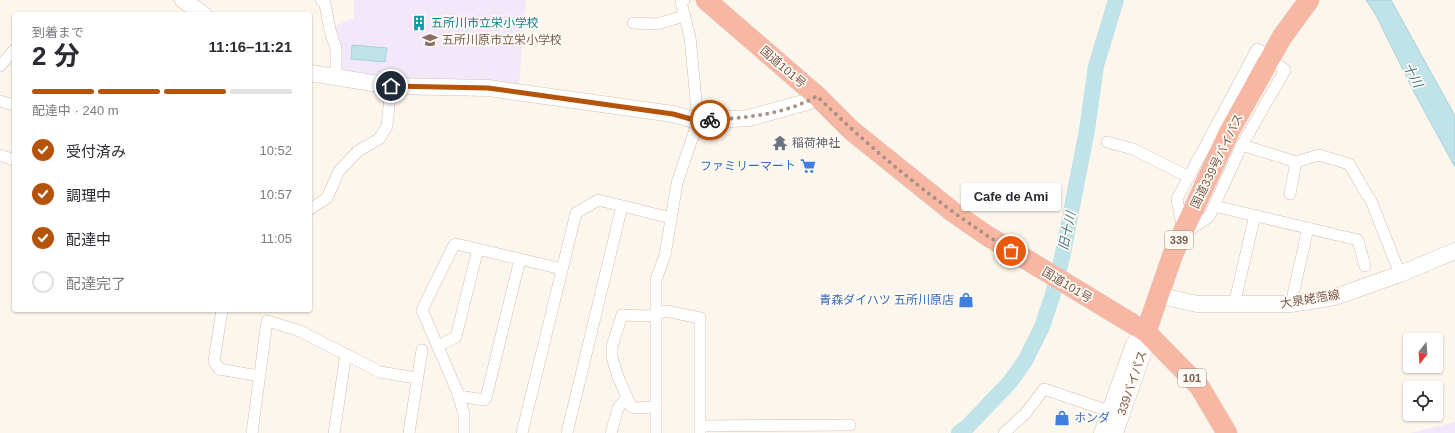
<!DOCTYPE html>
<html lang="ja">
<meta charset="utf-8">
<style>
:root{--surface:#fff;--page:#f7f7f7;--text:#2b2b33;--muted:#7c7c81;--line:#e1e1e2;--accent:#b45309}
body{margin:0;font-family:Arial,"Noto Sans JP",sans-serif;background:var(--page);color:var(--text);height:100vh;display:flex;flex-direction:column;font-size:15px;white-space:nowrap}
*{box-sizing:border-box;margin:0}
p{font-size:13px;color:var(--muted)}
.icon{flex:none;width:22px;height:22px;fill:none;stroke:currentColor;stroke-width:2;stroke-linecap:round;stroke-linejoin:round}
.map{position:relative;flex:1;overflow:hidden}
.details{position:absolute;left:12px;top:12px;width:300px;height:300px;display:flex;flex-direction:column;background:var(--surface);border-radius:4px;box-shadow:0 1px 3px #0004}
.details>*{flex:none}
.needle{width:26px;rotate:197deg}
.fabs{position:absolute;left:1403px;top:333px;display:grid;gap:8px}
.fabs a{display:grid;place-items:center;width:40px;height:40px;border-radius:4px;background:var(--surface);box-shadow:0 1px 3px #0004;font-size:20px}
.pin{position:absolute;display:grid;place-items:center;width:34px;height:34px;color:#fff;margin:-17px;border:2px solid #fff;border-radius:50%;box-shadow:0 1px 4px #0007}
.courier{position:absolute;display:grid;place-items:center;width:40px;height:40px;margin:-20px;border:3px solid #b45309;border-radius:50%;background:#fff;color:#222;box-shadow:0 1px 5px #0007}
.bubble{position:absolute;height:28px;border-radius:4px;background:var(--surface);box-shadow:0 1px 3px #0004;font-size:13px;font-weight:700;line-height:28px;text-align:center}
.head em{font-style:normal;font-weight:700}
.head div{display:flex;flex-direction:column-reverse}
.head{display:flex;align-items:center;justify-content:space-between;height:68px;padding:0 20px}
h1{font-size:26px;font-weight:700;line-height:30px}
.bar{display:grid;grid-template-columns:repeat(4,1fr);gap:6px 4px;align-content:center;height:48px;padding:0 20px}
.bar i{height:5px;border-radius:3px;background:var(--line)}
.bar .active{background:var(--accent)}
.bar p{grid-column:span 4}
ol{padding:0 20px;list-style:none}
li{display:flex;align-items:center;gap:12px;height:44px}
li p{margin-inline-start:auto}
li .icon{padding:4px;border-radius:50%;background:var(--accent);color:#fff;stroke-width:4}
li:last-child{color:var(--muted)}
li i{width:22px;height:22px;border:2px solid var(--line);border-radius:50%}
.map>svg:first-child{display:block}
</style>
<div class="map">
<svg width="1455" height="433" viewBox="0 0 1455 433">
<rect width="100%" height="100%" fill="#fdf6ec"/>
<!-- education -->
<g fill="#f3e8fa">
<path d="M354 0H526L519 84 386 79 342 71 340 69V54L335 26 354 18Z"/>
<path d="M1455 422V433H1410Z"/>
</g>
<!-- water -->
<g fill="#bfe3e8" stroke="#a5d3da">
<path d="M1366 0H1391L1455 116V167L1414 92 1376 15Z"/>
<path d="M352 45 387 48 385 62 351 59Z"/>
</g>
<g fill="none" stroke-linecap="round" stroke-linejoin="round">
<!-- river -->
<path stroke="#bfe3e8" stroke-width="16" d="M959 433 967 427 1010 382 1025 361 1042 327 1053 294 1063 253 1087 130 1096 66 1116 0"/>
<defs>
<g id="street">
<path d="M321 0 325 4 330 30 336 49V78"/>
<path d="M633 23 657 24 684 16"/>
<path d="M0 66 14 50"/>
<path d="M0 101 14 105"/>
<path d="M1107 142 1133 149 1189 177"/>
<path d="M1242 145 1296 162 1319 155 1349 164 1372 203 1400 274"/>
<path d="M0 155 14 160"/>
<path d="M1290 194 1296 162"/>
<path d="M1214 206 1358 240 1365 266"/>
<path d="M310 209 327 198 339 171 358 151 379 139 387 126 391 86"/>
<path d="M1183 230 1177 199 1257 49 1262 52"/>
<path d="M1185 233 1209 217 1242 145 1285 70 1280 66"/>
<path d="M1291 304 1308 228"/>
<path d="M1234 305 1255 215"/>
<path d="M222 310 214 361 219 369 259 376"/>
<path d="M438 346 456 337 478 249"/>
<path d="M459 396 484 400 486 398 520 259"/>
<path d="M656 407 634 408 631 406 618 377 612 357V346L622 315 649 316 666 311 700 318V433"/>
<path d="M700 426 850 425"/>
<path d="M252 433 267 321 300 331 380 372 417 378"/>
<path d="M334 433 346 354"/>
<path d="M409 433 422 350"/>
<path d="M464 433V414L457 391 422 310 454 245 456 244 562 269"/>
<path d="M522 433 576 213 598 200 671 218"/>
<path d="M567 433 622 206"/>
<path d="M611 433 618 408 626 398"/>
<path d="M656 433V280L665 255 677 183 698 121 690 37 681 2 684 0"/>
<path d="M1004 433 1025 414 1044 389 1115 413"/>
</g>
<g id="secondary">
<path d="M183 0 203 14"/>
<path d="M310 73 391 86 488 88 673 114 698 121 749 118 807 102 817 96"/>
<path d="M1158 295 1197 304H1291L1335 297 1400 274 1455 251"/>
<path d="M1102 433 1134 344 1146 332"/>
<path d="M1115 433 1144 350 1146 332"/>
</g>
<g id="highway">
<path d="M706 0 817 96 851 130 953 212 986 235 1146 332 1199 386 1227 433"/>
<path d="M1146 332 1173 254 1229 132 1282 37 1309 0"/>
</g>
</defs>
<!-- street casing -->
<use href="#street" stroke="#d1beb0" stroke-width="12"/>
<!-- secondary casing -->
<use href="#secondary" stroke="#d6c0b0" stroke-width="17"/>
<!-- highway casing -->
<use href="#highway" stroke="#dad1cd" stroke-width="21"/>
<!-- street -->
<use href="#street" stroke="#fff" stroke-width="11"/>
<!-- secondary -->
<use href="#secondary" stroke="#fff" stroke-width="16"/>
<!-- highway -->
<use href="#highway" stroke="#f7b7a3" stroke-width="20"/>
</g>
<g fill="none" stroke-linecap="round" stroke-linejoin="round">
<!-- done -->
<path stroke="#a89285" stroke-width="4" stroke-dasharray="0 7.2" d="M710 120C745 118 787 114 817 96 876 154 941 207 1011 251"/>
<!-- route -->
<path stroke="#b45309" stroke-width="5" d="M391 86 488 88 673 114 698 121 710 120"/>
</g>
<!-- icons -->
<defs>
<symbol id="building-bare" viewBox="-9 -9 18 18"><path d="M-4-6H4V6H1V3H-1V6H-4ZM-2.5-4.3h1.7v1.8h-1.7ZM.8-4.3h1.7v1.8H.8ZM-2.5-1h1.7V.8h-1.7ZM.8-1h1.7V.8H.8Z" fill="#0f9aa8" stroke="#fffaf3" stroke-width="2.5" paint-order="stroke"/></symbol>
<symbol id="school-bare" viewBox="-9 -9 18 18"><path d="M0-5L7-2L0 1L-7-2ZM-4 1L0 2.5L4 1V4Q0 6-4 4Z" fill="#8d6e63" stroke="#fffaf3" stroke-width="2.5" paint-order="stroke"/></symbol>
<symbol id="temple-bare" viewBox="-9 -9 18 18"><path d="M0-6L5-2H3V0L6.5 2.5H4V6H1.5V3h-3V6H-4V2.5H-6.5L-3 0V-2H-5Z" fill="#6b7280" stroke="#fffaf3" stroke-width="2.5" paint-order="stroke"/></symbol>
<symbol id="supermarket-bare" viewBox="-9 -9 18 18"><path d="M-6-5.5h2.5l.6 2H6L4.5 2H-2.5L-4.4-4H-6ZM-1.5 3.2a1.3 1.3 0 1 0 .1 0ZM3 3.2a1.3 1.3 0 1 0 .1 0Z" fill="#3f7fe0" stroke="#fffaf3" stroke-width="2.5" paint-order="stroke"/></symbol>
<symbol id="shop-bare" viewBox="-9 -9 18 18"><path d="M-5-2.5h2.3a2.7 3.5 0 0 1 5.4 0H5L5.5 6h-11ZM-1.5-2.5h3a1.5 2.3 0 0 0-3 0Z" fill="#3f7fe0" stroke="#fffaf3" stroke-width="2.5" paint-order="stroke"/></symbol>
</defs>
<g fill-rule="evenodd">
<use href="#building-bare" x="408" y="12" width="22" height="22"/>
<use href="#school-bare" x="419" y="29" width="22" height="22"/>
<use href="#temple-bare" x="769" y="132" width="22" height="22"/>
<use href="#supermarket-bare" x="797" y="155" width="22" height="22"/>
<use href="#shop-bare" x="955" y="289" width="22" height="22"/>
<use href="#shop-bare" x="1051" y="407" width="22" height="22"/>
</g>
<g text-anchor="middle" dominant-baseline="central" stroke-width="3.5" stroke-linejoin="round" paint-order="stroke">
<!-- shield labels -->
<g fill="#fffaf3" stroke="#a28b7f" stroke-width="1">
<rect x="1165" y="231" width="28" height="18" rx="3"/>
<rect x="1178" y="369" width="28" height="18" rx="3"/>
</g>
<g font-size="11" font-weight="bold" fill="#7a5c4d">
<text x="1179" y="240">339</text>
<text x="1192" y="378">101</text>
</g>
<!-- culture labels -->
<g font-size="12" fill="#0d838f" stroke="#fffaf3" text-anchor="start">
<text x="431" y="23">五所川市立栄小学校</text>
</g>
<!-- education labels -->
<g font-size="12" fill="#785e54" stroke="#fffaf3" text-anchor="start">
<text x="442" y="40">五所川原市立栄小学校</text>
</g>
<!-- street labels -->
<g font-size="12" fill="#7a5c4d" stroke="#fffaf3">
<text transform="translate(783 67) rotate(41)">国道101号</text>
<text transform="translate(1217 161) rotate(-64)">国道339号バイパス</text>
<text transform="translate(1067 285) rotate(31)">国道101号</text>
<text transform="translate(1310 299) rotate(-9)">大泉姥萢線</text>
<text transform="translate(1132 383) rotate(-71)">339バイパス</text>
</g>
<!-- worship labels -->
<g font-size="12" fill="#5b616d" stroke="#fffaf3" text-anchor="start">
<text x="792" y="143">稲荷神社</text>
</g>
<!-- shop labels -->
<g font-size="12" fill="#366cbe" stroke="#fffaf3" text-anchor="end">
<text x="796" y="166">ファミリーマート</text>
<text x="954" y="300">青森ダイハツ 五所川原店</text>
<text x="1074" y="418" text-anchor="start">ホンダ</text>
</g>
<!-- water labels -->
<g font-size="13" font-style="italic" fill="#437c86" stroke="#fffaf3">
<text transform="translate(1413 75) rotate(62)">十川</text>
<text transform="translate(1067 231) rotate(-78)">旧十川</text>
</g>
</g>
</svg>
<div class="fabs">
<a><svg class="needle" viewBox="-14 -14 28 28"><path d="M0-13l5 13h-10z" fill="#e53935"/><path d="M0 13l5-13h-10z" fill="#7c7c81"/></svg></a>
<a><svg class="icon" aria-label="locate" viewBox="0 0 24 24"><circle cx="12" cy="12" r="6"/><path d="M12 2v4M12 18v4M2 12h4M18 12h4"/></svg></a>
</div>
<div class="pin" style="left:1011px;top:251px;background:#ea580c"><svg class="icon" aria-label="bag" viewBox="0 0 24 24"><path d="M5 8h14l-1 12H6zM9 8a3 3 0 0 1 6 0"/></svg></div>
<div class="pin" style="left:391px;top:86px;background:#1f2937"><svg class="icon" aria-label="home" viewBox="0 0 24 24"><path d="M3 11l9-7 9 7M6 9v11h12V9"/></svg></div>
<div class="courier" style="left:710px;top:120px"><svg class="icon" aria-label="bike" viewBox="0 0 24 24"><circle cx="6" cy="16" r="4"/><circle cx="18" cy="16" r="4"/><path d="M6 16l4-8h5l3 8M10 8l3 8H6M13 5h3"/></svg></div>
<div class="bubble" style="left:961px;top:183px;width:100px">Cafe de Ami</div>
<section class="details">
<div class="head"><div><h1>2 分</h1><p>到着まで</p></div><em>11:16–11:21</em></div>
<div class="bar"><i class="active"></i><i class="active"></i><i class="active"></i><i></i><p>配達中 · 240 m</p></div>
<ol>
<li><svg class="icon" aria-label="check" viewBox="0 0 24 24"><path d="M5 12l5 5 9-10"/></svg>受付済み<p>10:52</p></li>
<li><svg class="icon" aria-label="check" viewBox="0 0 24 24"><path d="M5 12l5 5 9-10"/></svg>調理中<p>10:57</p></li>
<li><svg class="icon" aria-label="check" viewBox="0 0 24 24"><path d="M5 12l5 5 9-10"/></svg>配達中<p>11:05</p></li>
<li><i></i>配達完了</li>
</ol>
</section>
</div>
